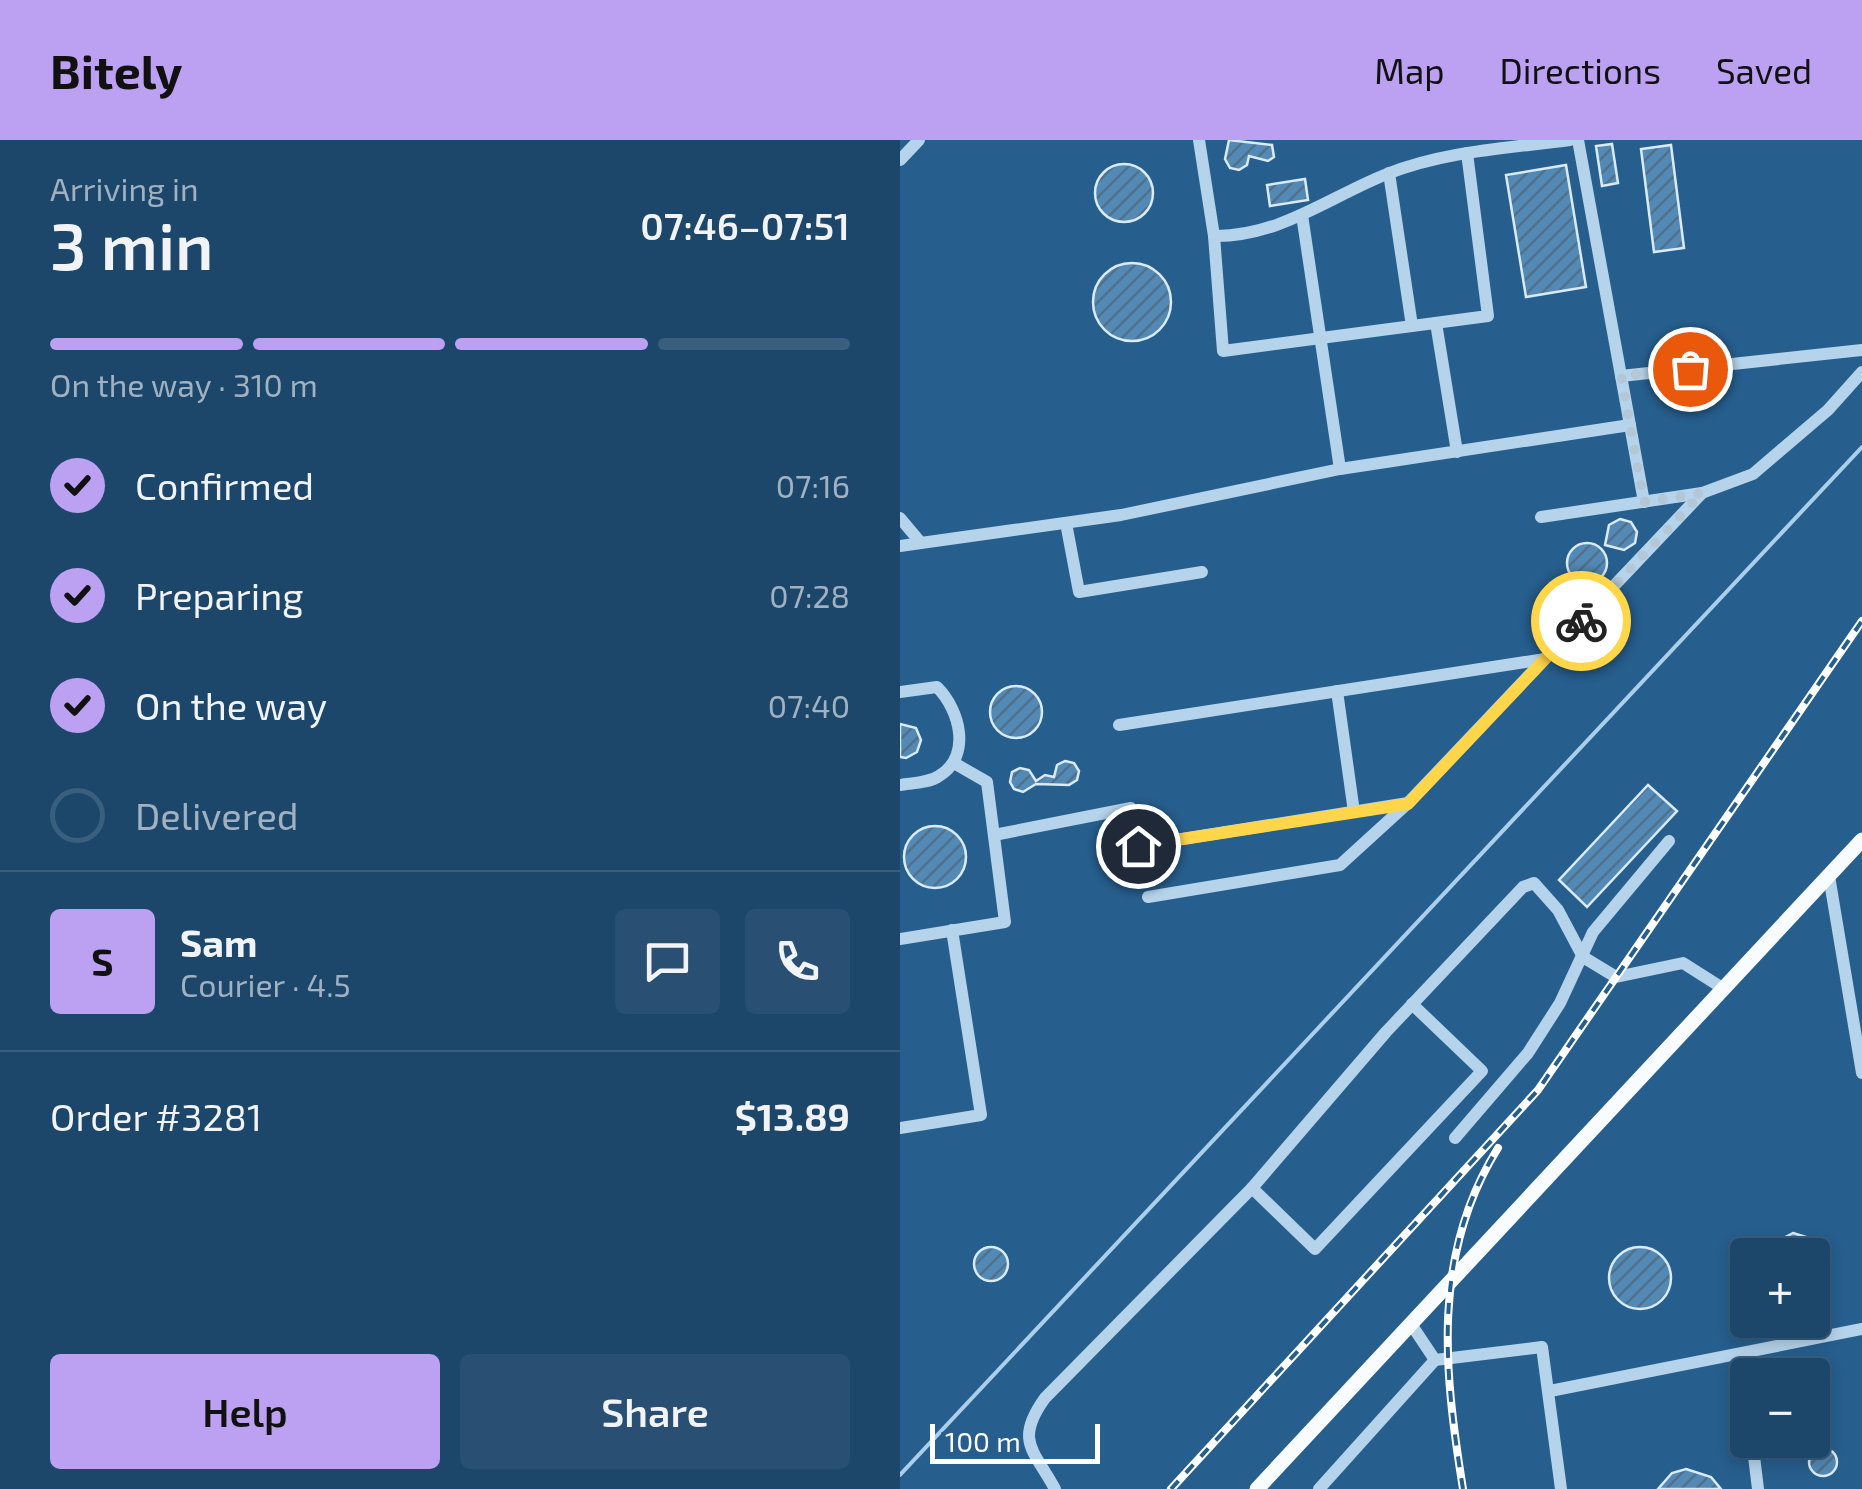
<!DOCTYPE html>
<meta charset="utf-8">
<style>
:root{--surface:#1c466a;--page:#295072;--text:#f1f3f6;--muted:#a0b1c1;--line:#3a5e7e;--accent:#bca0f2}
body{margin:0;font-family:"Exo 2",sans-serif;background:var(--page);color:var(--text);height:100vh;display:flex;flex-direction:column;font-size:38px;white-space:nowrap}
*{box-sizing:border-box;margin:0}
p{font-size:32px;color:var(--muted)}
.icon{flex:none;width:55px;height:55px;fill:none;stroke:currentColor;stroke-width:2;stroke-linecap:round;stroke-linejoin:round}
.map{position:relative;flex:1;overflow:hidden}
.sheet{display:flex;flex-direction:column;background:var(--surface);width:900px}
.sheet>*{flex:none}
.fabs{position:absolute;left:830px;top:1098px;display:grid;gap:20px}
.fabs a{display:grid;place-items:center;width:100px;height:100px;border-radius:10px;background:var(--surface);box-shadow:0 5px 15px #0003,0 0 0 2px var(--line);font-size:50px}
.scale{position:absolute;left:30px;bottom:25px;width:170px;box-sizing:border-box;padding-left:10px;border:5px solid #fff;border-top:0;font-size:28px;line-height:35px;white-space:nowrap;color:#fff;-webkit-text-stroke:8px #265e8d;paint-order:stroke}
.pin{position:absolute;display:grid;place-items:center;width:85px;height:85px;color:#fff;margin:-42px;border:5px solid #fff;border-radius:50%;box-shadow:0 2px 10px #0007}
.courier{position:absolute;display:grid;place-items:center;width:100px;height:100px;margin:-50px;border:8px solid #ffd54a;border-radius:50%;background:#fff;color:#222;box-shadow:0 2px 12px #0007}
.head em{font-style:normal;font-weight:600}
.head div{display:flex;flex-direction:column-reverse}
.head{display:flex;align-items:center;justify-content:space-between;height:170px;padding:0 50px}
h1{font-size:65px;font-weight:600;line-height:75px}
.bar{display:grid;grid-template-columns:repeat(4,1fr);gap:15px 10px;align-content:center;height:120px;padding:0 50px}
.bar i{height:12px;border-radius:8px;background:var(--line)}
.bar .selected{background:var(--accent)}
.bar p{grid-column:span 4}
.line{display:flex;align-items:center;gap:25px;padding:0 50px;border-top:2px solid var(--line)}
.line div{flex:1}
.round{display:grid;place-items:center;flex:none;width:105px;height:105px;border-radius:10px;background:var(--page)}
ol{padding:0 50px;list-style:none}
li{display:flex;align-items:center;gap:30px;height:110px}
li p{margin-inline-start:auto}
li .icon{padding:10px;border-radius:50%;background:var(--accent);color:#111;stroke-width:4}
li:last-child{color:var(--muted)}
li i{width:55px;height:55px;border:5px solid var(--line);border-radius:50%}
.primary-button{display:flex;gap:20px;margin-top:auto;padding:20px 50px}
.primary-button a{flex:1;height:115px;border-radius:10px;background:var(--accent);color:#111;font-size:40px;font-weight:600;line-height:115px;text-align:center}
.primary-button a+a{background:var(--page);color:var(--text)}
header{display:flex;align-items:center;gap:60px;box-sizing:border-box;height:140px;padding:0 50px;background:var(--accent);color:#111}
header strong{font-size:48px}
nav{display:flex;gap:55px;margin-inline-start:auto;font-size:35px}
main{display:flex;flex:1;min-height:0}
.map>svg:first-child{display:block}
</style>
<header>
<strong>Bitely</strong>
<nav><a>Map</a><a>Directions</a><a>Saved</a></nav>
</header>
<main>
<section class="sheet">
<div class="head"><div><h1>3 min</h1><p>Arriving in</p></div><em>07:46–07:51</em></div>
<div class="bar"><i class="selected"></i><i class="selected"></i><i class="selected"></i><i></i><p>On the way · 310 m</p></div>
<ol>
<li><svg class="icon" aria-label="check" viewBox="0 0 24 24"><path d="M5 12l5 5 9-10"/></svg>Confirmed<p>07:16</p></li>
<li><svg class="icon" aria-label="check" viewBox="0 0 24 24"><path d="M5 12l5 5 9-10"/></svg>Preparing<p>07:28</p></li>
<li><svg class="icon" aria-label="check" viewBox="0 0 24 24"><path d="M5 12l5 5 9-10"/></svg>On the way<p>07:40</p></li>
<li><i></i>Delivered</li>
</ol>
<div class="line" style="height:180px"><b class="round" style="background:var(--accent);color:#111">S</b><div><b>Sam</b><p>Courier · 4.5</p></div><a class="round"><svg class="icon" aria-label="chat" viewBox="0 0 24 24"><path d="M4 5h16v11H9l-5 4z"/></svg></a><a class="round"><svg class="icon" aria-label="phone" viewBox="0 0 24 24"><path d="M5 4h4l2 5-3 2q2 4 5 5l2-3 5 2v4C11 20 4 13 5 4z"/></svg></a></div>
<div class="line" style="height:130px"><div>Order #3281</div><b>$13.89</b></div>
<div class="primary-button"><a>Help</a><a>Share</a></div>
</section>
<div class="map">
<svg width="962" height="1349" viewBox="0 0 962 1349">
<defs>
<pattern id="building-hatch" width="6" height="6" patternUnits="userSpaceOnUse" patternTransform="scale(2.5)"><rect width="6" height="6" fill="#5289b5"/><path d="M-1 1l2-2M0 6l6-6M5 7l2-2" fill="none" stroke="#50718b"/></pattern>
</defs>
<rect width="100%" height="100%" fill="#265e8d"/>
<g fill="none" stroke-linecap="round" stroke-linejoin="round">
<!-- stream -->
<path stroke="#a9cfeb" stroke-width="4" d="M0 1335 962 307"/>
</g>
<!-- building -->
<g fill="url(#building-hatch)" stroke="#d9ebf8" stroke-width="2.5">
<path d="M329 0 372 5 374 17 368 21 349 16 347 25 339 30 330 28 325 19Z"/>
<path d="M712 4 718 43 702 46 696 6Z"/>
<path d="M771 5 784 108 754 112 741 9Z"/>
<circle cx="224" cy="53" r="29"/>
<path d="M666 25 686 147 626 157 606 35Z"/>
<path d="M405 39 408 60 370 66 367 45Z"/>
<circle cx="232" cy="162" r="39"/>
<path d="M720 379 731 382 737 392 735 403 724 410 705 405 709 385Z"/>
<circle cx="687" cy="423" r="20"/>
<circle cx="116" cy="572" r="26"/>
<path d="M0 584 16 588 21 600 17 612 6 618 0 617Z"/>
<path d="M165 621 174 623 179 631 177 640 169 645 136 644 123 652 114 649 110 642 112 632 120 628 129 630 136 641 145 635 154 637 157 625Z"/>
<path d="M748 645 777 671 687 767 659 740Z"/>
<circle cx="35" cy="717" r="31"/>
<path d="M893 1093 916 1100 923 1109 925 1133 912 1156V1115H866L872 1104Z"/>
<circle cx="91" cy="1124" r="17"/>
<circle cx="740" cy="1138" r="31"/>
<circle cx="923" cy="1322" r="14"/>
<path d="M786 1329 811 1337 821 1349H758L772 1333Z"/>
</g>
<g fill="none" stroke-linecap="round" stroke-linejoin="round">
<!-- minor -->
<g stroke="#b5d3ea" stroke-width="12">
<path d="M299 0 314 96 323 211 588 176 567 13"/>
<path d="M678 0 744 362"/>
<path d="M0 20 19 0"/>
<path d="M489 33 512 186"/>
<path d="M402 75 440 329"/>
<path d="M314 96C379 97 429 57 487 34 544 11 610 8 670 0"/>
<path d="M536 183 557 312"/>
<path d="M721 236 962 210"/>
<path d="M641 377 802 353"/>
<path d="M0 378 21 403 221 375 440 329 730 285"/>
<path d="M166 383 179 452 302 432"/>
<path d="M0 406 21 403"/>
<path d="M437 551 454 672"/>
<path d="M0 552 37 547C60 570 72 616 39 636 29 643 12 643 0 645"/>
<path d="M219 585 645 519"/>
<path d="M94 695 231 668 238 706 508 663"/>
<path d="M929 736 962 933"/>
<path d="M248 757 440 725 508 663 802 353 853 334 928 270 962 232"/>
<path d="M0 799 105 782 87 642 54 623"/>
<path d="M0 988 81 975 52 790"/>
<path d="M555 998 628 913 660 863 693 792 769 701"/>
<path d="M352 1048 415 1109 582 931 512 864"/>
<path d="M511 1184 535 1220"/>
<path d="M840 1214 848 1267"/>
<path d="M650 1251 962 1189"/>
<path d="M852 1300 858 1349"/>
<path d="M155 1349C134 1310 114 1301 145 1258L352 1048 486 892 623 747 634 743 658 770 683 817 716 837 783 823 824 849"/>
<path d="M419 1349 535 1220 642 1207 661 1349"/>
</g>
<!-- major -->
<path stroke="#f9fcfe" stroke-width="15" d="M357 1349 962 700"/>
<defs>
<g id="rail">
<path d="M271 1349 638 950 962 481"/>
<path d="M563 1349C544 1231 531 1115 598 1008"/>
</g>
</defs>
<!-- rail casing -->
<use href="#rail" stroke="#fff" stroke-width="8"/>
<!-- rail -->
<use href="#rail" stroke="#265e8d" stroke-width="4" stroke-dasharray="11" stroke-linecap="butt"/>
</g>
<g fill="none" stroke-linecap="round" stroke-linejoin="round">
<!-- done -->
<path stroke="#b3c7d7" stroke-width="10" stroke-dasharray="0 18" d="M681 481 802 353 744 362 721 236 790 229"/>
<!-- route -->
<path stroke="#ffd54a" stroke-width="12" d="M238 706 508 664 681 481"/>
</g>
</svg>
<div class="fabs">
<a>+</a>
<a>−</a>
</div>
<div class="scale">100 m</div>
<div class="pin" style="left:790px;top:229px;background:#ea580c"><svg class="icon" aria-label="bag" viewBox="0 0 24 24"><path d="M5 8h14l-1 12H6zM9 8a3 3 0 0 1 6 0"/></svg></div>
<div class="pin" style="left:238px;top:706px;background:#1f2937"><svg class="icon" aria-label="home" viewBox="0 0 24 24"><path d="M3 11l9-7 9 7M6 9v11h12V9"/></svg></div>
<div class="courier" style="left:681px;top:481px"><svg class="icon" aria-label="bike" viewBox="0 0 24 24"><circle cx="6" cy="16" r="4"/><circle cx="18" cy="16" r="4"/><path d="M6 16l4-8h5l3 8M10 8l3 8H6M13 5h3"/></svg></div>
</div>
</main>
